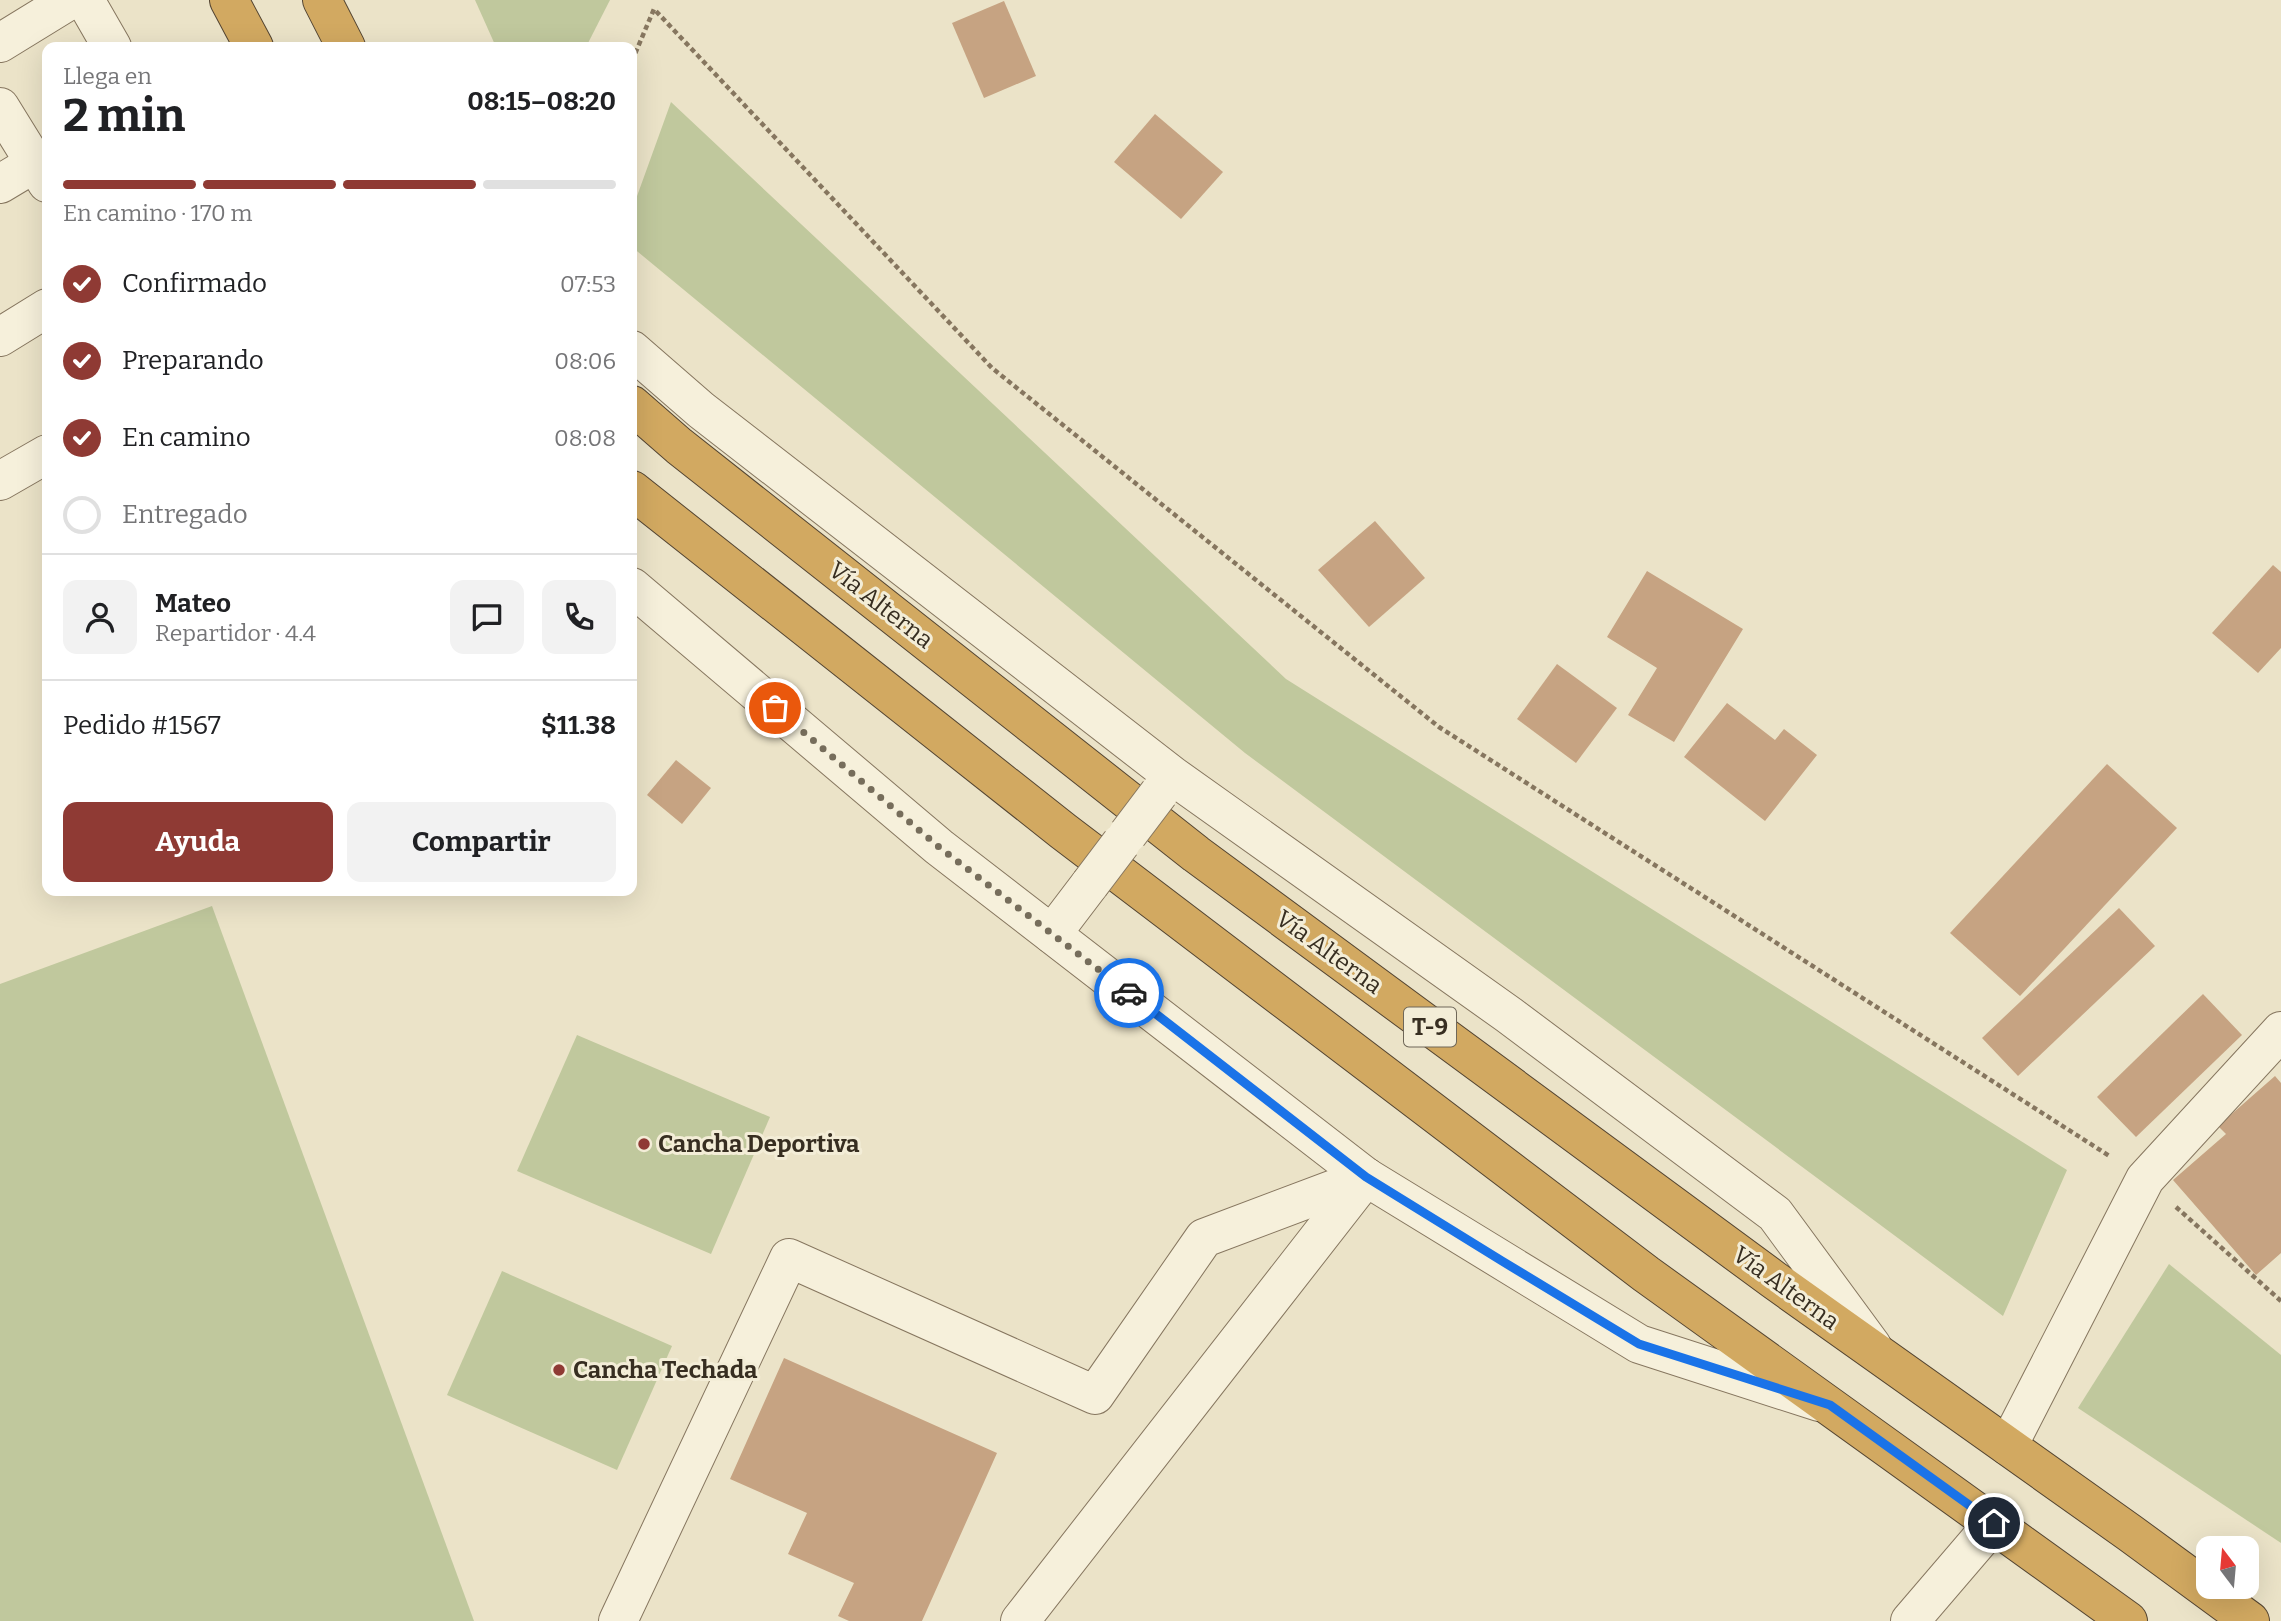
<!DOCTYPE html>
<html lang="es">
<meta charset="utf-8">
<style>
:root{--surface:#fff;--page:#f2f2f2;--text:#202124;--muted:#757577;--line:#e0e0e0;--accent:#8f3a34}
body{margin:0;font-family:Bitter,serif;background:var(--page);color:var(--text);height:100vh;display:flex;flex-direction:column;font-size:26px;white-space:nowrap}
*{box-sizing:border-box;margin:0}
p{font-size:23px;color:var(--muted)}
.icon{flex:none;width:38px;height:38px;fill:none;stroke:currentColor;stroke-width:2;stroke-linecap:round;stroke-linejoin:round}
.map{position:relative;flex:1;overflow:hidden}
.panel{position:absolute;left:42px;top:42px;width:595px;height:854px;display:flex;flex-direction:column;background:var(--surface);border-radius:14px;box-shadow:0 7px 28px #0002}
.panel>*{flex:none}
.needle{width:46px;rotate:344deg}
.tools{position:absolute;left:2196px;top:1536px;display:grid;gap:14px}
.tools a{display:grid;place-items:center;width:63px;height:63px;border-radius:14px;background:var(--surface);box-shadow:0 7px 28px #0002;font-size:35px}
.pin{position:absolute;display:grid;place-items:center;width:60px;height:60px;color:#fff;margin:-30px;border:4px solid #fff;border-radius:50%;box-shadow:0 2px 7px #0007}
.courier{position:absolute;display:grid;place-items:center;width:70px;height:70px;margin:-35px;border:5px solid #1a73e8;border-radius:50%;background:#fff;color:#222;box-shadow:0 2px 9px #0007}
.head em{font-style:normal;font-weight:700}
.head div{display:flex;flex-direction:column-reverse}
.head{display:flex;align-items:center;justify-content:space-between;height:119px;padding:0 21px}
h1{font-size:46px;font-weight:700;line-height:52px}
.bar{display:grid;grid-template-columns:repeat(4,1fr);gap:10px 7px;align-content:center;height:84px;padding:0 21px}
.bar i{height:9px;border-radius:5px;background:var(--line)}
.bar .current{background:var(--accent)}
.bar p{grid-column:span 4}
.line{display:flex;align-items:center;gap:18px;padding:0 21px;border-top:2px solid var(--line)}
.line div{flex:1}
.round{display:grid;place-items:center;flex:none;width:74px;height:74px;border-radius:14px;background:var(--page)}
ol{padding:0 21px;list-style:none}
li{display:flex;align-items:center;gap:21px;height:77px}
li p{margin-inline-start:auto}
li .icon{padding:7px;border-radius:50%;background:var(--accent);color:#fff;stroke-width:4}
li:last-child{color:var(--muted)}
li i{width:38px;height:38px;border:4px solid var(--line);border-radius:50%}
.button{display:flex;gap:14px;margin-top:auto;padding:14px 21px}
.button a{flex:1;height:80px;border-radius:14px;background:var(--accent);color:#fff;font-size:28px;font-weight:700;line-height:80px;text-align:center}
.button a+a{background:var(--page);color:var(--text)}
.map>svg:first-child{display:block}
</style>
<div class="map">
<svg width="2281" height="1621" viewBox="0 0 2281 1621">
<rect width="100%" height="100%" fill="#ebe3c8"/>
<!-- green -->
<g fill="#c0c89d">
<path d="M475 0H610L586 47H496Z"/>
<path d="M671 102 1286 679 2067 1170 2003 1316 1245 753 632 247V210Z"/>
<path d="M212 906 474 1621H0V984Z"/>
<path d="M577 1035 770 1117 711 1254 517 1171Z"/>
<path d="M2169 1264 2281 1355V1543L2078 1408Z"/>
<path d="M502 1271 672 1346 617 1470 447 1395Z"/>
</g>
<!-- building -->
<g fill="#c6a382">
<path d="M1004 1 1036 76 984 98 952 23Z"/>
<path d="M1155 114 1223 172 1181 219 1114 162Z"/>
<path d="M1375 521 1425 578 1369 627 1318 570Z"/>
<path d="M2273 565 2281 572V648L2258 673 2212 633Z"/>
<path d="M1647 571 1743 629 1674 742 1628 715 1657 668 1607 637Z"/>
<path d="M1557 664 1617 708 1576 763 1517 719Z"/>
<path d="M1727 703 1775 740 1784 729 1817 755 1765 821 1684 757Z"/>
<path d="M676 760 711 788 682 824 647 795Z"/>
<path d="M2107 764 2177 828 2020 996 1950 933Z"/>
<path d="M2119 908 2155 946 2018 1076 1982 1038Z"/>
<path d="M2203 994 2242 1035 2136 1137 2097 1097Z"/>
<path d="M2275 1076 2281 1083V1253L2256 1275 2173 1180 2226 1134 2218 1126Z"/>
<path d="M784 1358 997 1453 922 1621H849L838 1616 854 1583 788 1554 807 1513 730 1479Z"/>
</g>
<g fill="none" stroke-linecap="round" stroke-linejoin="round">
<defs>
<g id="minor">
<path d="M85 0 112 47"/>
<path d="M0 43 70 0"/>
<path d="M0 107 47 183"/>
<path d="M0 184 35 163"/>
<path d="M0 337 47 308"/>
<path d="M632 350 701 410 1173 776 1509 1015 1775 1214 1872 1346"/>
<path d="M0 481 47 454"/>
<path d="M632 587 939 847 1366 1177"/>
<path d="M1052 934 1090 884"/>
<path d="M2008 1446 2145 1179 2281 1031"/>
<path d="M618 1621 789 1258 1095 1395 1204 1238 1366 1177"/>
<path d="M1020 1621 1366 1177 1639 1344 1819 1402"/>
<path d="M1910 1621 1994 1523"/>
</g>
<g id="highway">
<path d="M229 0 254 47"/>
<path d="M322 0 346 47"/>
<path d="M632 405 679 446 1196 854 1774 1280 2130 1533 2250 1621"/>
<path d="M632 490 1063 831 1646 1274 2128 1621"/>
</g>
</defs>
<!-- minor casing -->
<use href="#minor" stroke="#86765f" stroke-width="40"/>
<!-- highway casing -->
<use href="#highway" stroke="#544532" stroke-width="40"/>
<!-- path -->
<g stroke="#86765f" stroke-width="4.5" stroke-dasharray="5 3.5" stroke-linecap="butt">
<path d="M632 61 654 9 992 368 1439 727 2111 1157"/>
<path d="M2176 1207 2281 1301"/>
</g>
<!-- minor -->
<use href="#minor" stroke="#f6f0db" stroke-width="38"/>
<!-- highway -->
<use href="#highway" stroke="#d2a961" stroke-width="38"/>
<defs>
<g id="minor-bridge">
<path d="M1128 834 1159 793"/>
<path d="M1090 884 1121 843"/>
</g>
</defs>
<!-- minor-bridge casing -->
<use href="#minor-bridge" stroke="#86765f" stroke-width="40" stroke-linecap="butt"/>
<!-- minor-bridge -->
<use href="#minor-bridge" stroke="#f6f0db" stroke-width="38"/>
</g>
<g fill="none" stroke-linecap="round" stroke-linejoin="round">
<!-- done -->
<path stroke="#766d5b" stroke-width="7" stroke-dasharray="0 12.6" d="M775 708 939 847 1129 993"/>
<!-- route -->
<path stroke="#1a73e8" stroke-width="9" d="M1129 993 1366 1177 1502 1261 1639 1344 1830 1405 1994 1523"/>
</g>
<!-- markers -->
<g fill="#8f3a34" stroke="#f3edd7" stroke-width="2.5">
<circle cx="644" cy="1144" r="7"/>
<circle cx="559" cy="1370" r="7"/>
</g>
<g text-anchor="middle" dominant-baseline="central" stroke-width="6" stroke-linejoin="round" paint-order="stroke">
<!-- shield labels -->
<rect fill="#f3edd7" stroke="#6f6758" stroke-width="2" x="1404" y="1007.5" width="52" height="39" rx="5"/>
<g font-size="23" font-weight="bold" fill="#372e21">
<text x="1430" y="1027">T-9</text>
</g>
<!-- street labels -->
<g font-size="24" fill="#372e21" stroke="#f3edd7">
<text transform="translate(881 605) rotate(38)">Vía Alterna</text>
<text transform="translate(1329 952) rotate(36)">Vía Alterna</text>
<text transform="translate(1786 1288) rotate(36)">Vía Alterna</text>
</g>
<!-- poi labels -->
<g font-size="24" font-weight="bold" fill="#372e21" stroke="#f3edd7" text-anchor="start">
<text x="658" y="1144">Cancha Deportiva</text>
<text x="573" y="1370">Cancha Techada</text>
</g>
</g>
</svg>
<div class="tools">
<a><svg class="needle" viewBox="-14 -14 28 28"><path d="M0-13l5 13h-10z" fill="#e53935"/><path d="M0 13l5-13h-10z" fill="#757577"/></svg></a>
</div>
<div class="pin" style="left:775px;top:708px;background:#ea580c"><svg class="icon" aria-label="bag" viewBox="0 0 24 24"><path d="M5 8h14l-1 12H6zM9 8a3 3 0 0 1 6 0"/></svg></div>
<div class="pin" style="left:1994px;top:1523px;background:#1f2937"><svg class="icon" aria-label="home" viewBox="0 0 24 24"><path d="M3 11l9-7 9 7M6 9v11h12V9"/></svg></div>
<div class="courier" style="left:1129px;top:993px"><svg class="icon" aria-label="car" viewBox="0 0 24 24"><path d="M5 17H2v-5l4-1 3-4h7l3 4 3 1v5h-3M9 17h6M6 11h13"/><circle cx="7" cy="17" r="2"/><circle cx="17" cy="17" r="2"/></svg></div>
<section class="panel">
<div class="head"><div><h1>2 min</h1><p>Llega en</p></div><em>08:15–08:20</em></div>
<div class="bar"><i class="current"></i><i class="current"></i><i class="current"></i><i></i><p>En camino · 170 m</p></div>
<ol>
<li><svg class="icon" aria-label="check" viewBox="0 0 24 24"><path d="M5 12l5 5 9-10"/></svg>Confirmado<p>07:53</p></li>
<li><svg class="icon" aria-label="check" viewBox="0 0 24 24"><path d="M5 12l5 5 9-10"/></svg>Preparando<p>08:06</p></li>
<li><svg class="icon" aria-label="check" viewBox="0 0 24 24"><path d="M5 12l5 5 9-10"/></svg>En camino<p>08:08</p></li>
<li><i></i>Entregado</li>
</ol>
<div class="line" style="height:126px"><a class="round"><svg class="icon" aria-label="person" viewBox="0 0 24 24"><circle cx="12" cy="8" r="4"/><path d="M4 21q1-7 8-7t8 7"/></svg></a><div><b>Mateo</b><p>Repartidor · 4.4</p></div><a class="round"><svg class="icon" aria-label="chat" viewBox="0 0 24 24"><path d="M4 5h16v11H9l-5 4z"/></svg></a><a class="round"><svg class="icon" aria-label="phone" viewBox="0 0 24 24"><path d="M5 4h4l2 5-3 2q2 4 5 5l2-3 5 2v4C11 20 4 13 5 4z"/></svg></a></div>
<div class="line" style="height:91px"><div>Pedido #1567</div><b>$11.38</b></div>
<div class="button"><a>Ayuda</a><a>Compartir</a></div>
</section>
</div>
